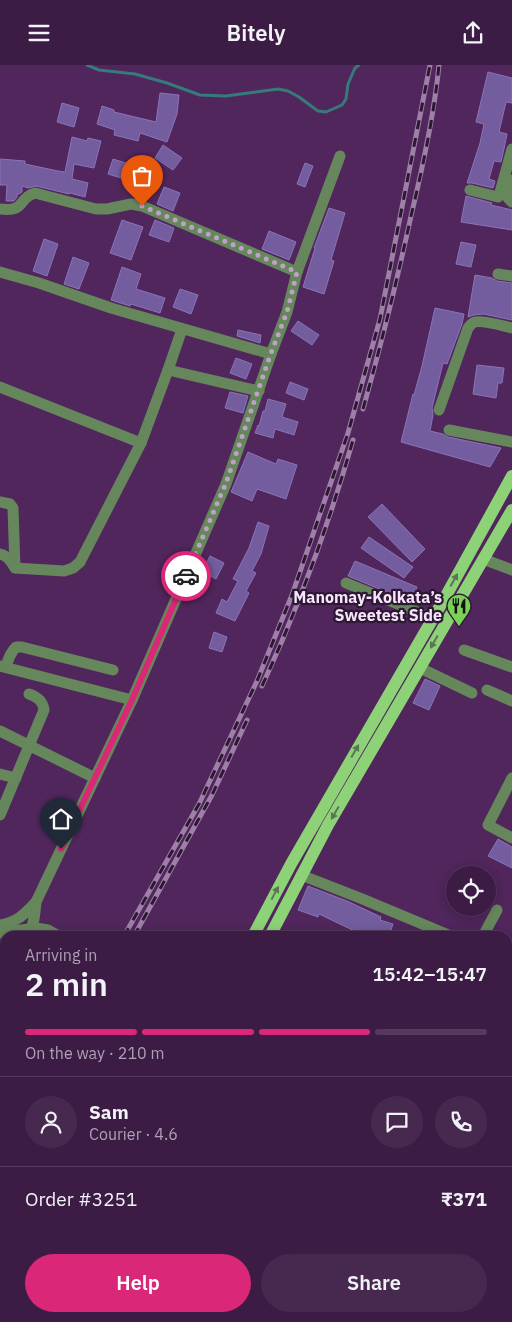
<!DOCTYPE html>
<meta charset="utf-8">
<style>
:root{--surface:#3c1c45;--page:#472950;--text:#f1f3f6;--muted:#aca1b3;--line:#553a5e;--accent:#db2777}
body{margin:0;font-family:"IBM Plex Sans",sans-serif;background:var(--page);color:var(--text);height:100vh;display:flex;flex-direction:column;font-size:19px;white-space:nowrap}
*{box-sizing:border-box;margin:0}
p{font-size:16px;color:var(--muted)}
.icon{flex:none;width:28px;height:28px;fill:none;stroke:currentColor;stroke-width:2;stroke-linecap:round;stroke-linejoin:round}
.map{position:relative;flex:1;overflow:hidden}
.details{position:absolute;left:0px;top:866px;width:512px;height:391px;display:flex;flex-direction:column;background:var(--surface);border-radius:15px 15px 0 0;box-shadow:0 2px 12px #0003,0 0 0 1px var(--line)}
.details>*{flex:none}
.fabs{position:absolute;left:446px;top:801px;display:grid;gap:10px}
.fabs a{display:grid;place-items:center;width:50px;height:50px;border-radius:50%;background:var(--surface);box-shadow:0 2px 12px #0003,0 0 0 1px var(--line);font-size:25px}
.pin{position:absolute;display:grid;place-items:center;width:42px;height:42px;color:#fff;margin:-51px -21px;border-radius:50% 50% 50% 0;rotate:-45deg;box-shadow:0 0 5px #0007}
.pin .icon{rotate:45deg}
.courier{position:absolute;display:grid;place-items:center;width:50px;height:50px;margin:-25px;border:4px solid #db2777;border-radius:50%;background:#fff;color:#222;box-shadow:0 1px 6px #0007}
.head em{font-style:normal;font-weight:600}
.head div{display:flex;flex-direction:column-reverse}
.head{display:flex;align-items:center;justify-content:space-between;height:85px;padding:0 25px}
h1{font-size:32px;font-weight:600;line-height:38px}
.bar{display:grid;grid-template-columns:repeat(4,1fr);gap:8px 5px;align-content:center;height:60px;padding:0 25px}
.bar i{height:6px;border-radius:4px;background:var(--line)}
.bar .selected{background:var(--accent)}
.bar p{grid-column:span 4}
.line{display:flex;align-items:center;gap:12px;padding:0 25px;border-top:1px solid var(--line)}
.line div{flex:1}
.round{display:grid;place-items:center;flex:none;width:52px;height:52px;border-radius:26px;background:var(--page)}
.primary-button{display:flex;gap:10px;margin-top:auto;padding:10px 25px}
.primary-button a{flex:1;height:58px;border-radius:30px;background:var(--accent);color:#fff;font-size:20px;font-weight:600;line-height:58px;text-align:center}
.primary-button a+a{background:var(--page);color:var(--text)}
header{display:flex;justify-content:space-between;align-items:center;height:65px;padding:0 25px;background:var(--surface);font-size:22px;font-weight:600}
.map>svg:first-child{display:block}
</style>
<header><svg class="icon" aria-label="menu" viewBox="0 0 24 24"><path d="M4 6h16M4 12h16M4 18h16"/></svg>Bitely<svg class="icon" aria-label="share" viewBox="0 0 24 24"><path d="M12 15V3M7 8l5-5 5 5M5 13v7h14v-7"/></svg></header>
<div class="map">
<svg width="512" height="1257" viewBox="0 0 512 1257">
<rect width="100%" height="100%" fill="#50265c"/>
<!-- built -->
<path fill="#5a2a67" d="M0 899 5 900V1073L0 1080Z"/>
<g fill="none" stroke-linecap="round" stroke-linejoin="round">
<!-- stream -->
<path stroke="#377a7c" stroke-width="3" d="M87 0 99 5 135 9 167 18 200 30 226 31 278 24 288 26 299 32 318 46 326 47 342 40 346 34 348 19 355 3 359 0"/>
</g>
<!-- building -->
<g fill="#735d9e" stroke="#8a74b8">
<path d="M488 7 512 13V38L506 37 499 67 507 69 504 84 501 97 494 96 489 114 495 116 493 123 472 118H467L480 78 484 59 476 57Z"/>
<path d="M160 28 179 30 177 49 167 77 140 68 138 76 114 70 115 65 97 59 102 41 114 45V47L156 57Z"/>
<path d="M62 38 79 43 74 62 57 57Z"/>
<path d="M72 72 87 76 88 73 101 76 94 103 74 99 72 114 88 118 85 132 70 128 69 129 36 121 28 123 22 121V127L19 129H17V132L14 136H6L7 120H0V94L25 96V99L58 106 65 107Z"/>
<path d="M163 80 182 93 173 105 155 93Z"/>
<path d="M113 94 132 100 128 115 108 109Z"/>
<path d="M305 98 313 101 305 122 297 119Z"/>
<path d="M164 122 180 128 173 146 157 139Z"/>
<path d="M466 131 492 138 491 140 512 145V165L461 157Z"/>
<path d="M329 143 345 148 331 195 334 196 324 229 303 222 315 183H314Z"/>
<path d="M122 155 143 162 131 195 110 188Z"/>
<path d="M155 155 174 163 169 177 149 170Z"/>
<path d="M269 166 296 177 289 195 262 184Z"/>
<path d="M44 174 58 179 47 211 33 206Z"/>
<path d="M461 177 476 180 471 202 456 199Z"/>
<path d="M73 192 89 198 79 224 64 219Z"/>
<path d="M122 202 141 209 136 224 165 233 160 248 131 239 130 241 111 235Z"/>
<path d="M475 210 492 213 497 216 512 218V255L483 249 474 250 468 252Z"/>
<path d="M180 224 198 230 191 249 173 242Z"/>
<path d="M435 243 464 249 462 259 447 299 443 298 432 343 433 350 430 366 443 369 448 372 501 383 490 402 401 377 413 329 414 330 422 301Z"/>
<path d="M298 256 319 270 312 280 291 266Z"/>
<path d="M238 265 261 270 260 278 237 271Z"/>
<path d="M236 293 252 299 246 314 230 308Z"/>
<path d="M477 300 504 303 502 318H498L496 333 473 329Z"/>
<path d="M290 317 308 324 304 335 286 328Z"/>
<path d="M230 327 248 331 243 348 225 343Z"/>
<path d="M268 334 286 339 282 352 298 357 294 370 275 364 273 373 255 368 258 360 259 361 263 346H265Z"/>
<path d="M248 387 276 399 278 394 297 400 286 434 257 424 252 436 231 427Z"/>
<path d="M382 439 425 484 412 497 368 452Z"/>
<path d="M258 457 269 461 261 489 252 506 256 508 246 526 249 528 235 556 216 548 222 534 227 537 238 516 233 514 249 483Z"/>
<path d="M369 472 413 502 404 513 361 483Z"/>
<path d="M210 491 224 498 216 514 202 507Z"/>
<path d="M355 496 417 522 411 537 348 511Z"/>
<path d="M214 567 227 572 222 587 209 583Z"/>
<path d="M425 614 440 621 429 645 413 638Z"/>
<path d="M498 774 512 782V803L488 791Z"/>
<path d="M308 821 347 836 381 852 380 855 393 859 389 871H365L319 849 318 852 298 845Z"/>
</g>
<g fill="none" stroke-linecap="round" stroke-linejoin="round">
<!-- minor -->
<g stroke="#66875b" stroke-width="11">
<path d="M512 115 508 133 512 137"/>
<path d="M470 125 498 132 499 131 512 84"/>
<path d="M0 144C27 147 16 134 35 128L96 144H107L131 139 142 141 297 207"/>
<path d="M0 207 39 218 111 243 271 289"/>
<path d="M498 209 512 211"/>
<path d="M168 305 259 326"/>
<path d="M0 322 141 378"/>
<path d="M439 345 468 263C471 260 471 258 475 257 483 255 503 261 512 263"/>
<path d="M449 365 512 377"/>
<path d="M0 437 10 439 13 443 15 503"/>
<path d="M0 489C8 491 11 496 15 503L64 506 73 503 80 497 141 378 168 305 182 264"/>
<path d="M483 494 512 505"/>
<path d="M346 518 432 553"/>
<path d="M464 585 512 602"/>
<path d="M0 601 132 635"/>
<path d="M6 602C8 594 10 588 16 582H22L113 605"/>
<path d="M420 603 472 628"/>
<path d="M487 625 512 636"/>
<path d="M0 666 95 713"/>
<path d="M0 709 16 713"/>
<path d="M512 713 488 760 512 773"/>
<path d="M0 750 44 645C43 636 38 632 29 629"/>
<path d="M301 810 360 833 451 871"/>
<path d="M0 860C16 858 25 849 36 837L132 635 226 419 271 289 287 247 297 207 340 91"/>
<path d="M28 871C34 861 35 848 36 837"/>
<path d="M483 871 497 845"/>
<path d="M0 883 5 882"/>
<path d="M508 899 512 903"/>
<path d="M508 1045 512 1043"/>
<path d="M510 1080 512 1081"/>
<path d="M508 1138 512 1141"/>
<path d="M508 1221 512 1224"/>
<path d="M306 1252 315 1257"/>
<path d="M54 1257 56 1252"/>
<path d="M237 1257 240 1252"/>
</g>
<!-- major -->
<g stroke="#8dd276" stroke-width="12">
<path d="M253 871 291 799 447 529 512 411"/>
<path d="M270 871 328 760 512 445"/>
<path d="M38 1257 40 1252"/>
<path d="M76 1257 78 1252"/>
</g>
<defs>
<g id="rail">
<path d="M363 344C381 280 397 216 411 151 423 101 434 51 439 0"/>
<path d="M262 621C299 541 329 459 353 375"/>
<path d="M124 871 199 739 257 616 292 530 348 368 380 254 430 0"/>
<path d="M134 871 212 730 247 655"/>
<path d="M0 1059 5 1052"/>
<path d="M0 1071 5 1063"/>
</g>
</defs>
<!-- rail casing -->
<use href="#rail" stroke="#9e7fa8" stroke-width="5"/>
<!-- rail -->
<use href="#rail" stroke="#2c1931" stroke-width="3" stroke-dasharray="9" stroke-linecap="butt"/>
<!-- minor-bridge -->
<path stroke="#66875b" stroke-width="11" d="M0 868 36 863 48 865 59 871"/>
</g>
<!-- one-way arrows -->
<defs><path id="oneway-solid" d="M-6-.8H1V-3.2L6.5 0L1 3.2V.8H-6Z" transform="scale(1.25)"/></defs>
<g fill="#5c7654">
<use href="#oneway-solid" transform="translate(454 515) rotate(-61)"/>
<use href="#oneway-solid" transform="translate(434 577) rotate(120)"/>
<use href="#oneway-solid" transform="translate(355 686) rotate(-60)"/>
<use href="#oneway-solid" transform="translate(335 748) rotate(120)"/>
<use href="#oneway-solid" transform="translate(275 828) rotate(-62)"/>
</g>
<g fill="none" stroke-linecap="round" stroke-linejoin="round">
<!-- done -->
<path stroke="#bda2c5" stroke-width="5" stroke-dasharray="0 9" d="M142 141 297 207 287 247 271 288 226 418 186 511"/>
<!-- route -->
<path stroke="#db2777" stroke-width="6" d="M61 784 132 635 186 511"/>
</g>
<!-- icons -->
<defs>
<symbol id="restaurant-pin" viewBox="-11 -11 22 30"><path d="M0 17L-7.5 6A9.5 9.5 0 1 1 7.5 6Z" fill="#79d158" stroke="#2c1931"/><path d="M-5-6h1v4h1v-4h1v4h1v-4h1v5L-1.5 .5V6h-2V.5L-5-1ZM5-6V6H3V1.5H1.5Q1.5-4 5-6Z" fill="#111"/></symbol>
</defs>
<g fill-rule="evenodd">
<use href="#restaurant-pin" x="445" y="527" width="28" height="38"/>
</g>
<g text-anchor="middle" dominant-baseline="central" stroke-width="4.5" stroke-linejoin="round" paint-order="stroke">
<!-- poi labels -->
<g font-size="16" font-weight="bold" fill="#f8e4fe" stroke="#2c1931" text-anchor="end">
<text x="442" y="532">Manomay-Kolkata’s<tspan x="442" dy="18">Sweetest Side</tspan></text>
</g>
</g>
</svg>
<div class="fabs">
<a><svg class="icon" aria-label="locate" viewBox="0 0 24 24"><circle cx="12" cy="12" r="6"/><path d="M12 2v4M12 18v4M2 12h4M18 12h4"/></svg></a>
</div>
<div class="pin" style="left:142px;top:141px;background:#ea580c"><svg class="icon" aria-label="bag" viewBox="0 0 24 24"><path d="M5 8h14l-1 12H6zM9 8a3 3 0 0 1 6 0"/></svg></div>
<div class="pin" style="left:61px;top:784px;background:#1f2937"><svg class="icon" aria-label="home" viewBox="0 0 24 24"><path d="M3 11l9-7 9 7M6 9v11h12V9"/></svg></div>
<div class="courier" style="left:186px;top:511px"><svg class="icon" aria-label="car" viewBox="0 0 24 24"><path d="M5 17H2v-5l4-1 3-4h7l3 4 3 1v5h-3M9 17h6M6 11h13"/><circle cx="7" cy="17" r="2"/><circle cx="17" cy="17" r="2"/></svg></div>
<section class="details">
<div class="head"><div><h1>2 min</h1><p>Arriving in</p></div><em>15:42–15:47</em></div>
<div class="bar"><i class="selected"></i><i class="selected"></i><i class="selected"></i><i></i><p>On the way · 210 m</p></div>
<div class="line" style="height:90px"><a class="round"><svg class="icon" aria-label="person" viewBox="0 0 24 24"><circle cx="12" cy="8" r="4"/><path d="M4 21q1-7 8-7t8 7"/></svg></a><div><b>Sam</b><p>Courier · 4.6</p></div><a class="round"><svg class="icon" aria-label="chat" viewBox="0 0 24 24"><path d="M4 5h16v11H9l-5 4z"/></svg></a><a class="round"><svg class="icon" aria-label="phone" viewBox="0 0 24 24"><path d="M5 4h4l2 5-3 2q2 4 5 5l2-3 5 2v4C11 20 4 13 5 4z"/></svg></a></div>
<div class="line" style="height:65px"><div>Order #3251</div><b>₹371</b></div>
<div class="primary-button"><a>Help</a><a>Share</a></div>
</section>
</div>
